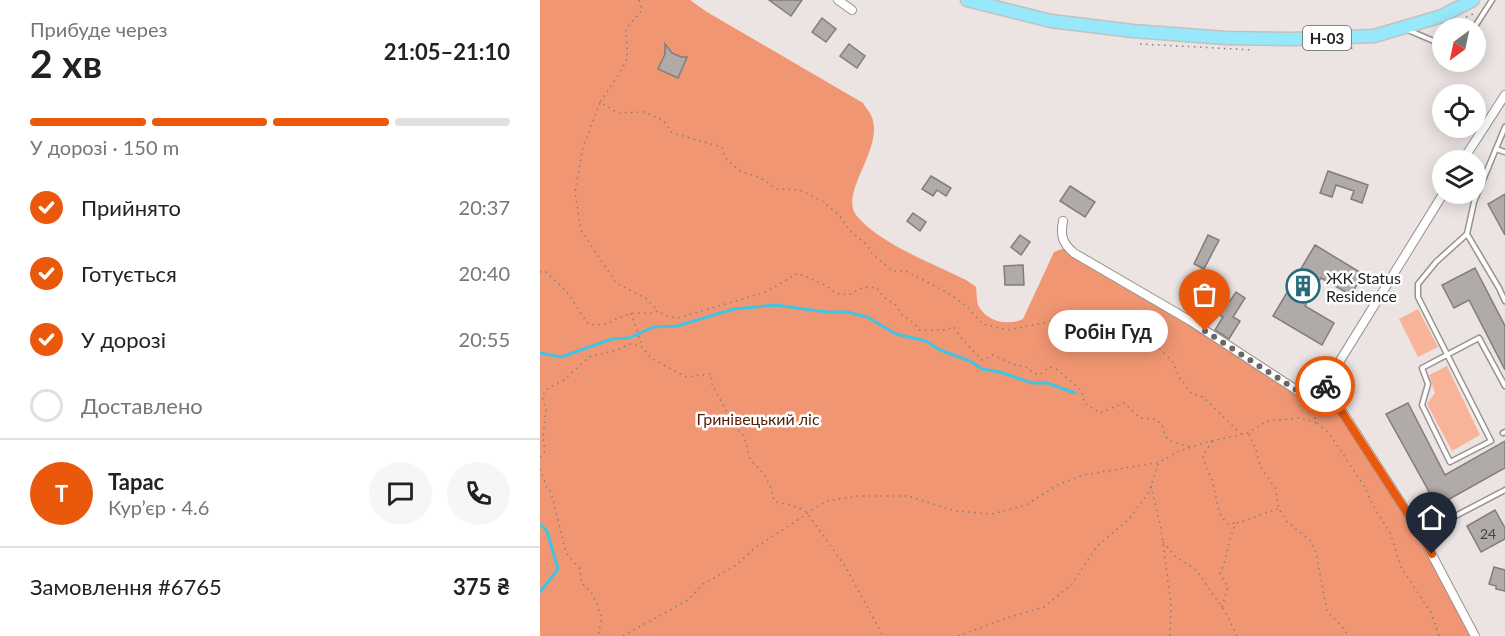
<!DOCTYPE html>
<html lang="uk">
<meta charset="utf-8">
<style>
:root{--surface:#fff;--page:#f6f6f6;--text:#222;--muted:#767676;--line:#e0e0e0;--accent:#ea580c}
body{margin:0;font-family:Lato,sans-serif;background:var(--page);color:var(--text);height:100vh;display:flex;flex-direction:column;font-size:22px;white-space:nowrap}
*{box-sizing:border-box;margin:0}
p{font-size:20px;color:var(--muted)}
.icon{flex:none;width:33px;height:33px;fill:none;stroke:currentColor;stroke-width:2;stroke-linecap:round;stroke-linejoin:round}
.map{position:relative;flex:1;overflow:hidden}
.side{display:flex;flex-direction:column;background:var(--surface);width:540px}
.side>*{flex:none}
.needle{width:39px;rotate:213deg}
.buttons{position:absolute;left:892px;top:18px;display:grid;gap:12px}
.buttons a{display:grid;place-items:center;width:54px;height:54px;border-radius:50%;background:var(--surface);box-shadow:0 3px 15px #0003;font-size:30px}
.pin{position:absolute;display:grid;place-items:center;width:51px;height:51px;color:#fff;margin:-62px -26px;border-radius:50% 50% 50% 0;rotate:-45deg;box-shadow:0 0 6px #0007}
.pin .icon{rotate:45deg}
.courier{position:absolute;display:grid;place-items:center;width:60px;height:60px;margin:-30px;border:4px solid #ea580c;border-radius:50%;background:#fff;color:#222;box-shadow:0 2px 8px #0007}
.bubble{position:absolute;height:42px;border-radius:21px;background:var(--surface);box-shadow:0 3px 15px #0003;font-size:20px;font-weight:700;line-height:42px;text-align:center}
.summary em{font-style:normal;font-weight:700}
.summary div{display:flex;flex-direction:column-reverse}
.summary{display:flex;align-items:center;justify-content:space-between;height:102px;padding:0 30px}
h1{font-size:39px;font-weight:700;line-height:45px}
.bar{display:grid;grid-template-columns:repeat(4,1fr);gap:9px 6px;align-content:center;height:72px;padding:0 30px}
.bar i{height:8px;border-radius:4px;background:var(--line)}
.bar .current{background:var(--accent)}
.bar p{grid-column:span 4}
.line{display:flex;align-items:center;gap:15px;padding:0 30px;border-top:2px solid var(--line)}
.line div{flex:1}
.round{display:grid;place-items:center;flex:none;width:63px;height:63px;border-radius:32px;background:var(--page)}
ol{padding:0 30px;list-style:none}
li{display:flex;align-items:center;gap:18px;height:66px}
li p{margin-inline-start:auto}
li .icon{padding:6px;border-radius:50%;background:var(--accent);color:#fff;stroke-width:4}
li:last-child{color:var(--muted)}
li i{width:33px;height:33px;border:3px solid var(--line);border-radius:50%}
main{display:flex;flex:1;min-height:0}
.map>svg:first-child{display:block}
</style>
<main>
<section class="side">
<div class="summary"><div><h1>2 хв</h1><p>Прибуде через</p></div><em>21:05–21:10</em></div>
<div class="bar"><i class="current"></i><i class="current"></i><i class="current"></i><i></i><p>У дорозі · 150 m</p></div>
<ol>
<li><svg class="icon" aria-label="check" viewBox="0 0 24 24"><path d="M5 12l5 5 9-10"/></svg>Прийнято<p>20:37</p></li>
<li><svg class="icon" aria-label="check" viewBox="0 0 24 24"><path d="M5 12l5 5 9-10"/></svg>Готується<p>20:40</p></li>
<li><svg class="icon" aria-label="check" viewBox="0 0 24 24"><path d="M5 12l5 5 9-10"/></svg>У дорозі<p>20:55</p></li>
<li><i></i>Доставлено</li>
</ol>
<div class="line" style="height:108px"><b class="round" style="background:var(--accent);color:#fff">Т</b><div><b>Тарас</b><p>Кур’єр · 4.6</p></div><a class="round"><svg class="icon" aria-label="chat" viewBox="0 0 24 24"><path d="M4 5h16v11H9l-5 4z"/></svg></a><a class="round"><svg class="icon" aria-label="phone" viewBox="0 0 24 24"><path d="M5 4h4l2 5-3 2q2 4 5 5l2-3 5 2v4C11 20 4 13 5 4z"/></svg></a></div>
<div class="line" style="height:78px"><div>Замовлення #6765</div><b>375 ₴</b></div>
</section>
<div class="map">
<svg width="965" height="636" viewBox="0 0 965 636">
<rect width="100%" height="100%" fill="#ebe4e2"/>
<!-- green -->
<g fill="#f9b398">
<path d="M878 309 898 347 878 357 859 319Z"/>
<path d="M907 366 940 435 912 451 887 404 895 393 889 375Z"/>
</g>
<!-- forest -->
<path fill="#f09672" d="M0 0H150L167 12 323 103C325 107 329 111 331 115 346 147 299 191 316 215 338 243 394 264 426 280L436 287C437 293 436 301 439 307 448 322 468 326 483 319L514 252 522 249 534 253 766 394 785 385 881 534 935 636H0Z"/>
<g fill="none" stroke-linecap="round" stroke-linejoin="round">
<!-- stream -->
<g stroke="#40c4e4" stroke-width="3">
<path d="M0 353 21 357 72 339 89 338 113 327 137 326 194 309 236 305 286 312H307L327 317 356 334 386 341 400 350 430 361 442 369 460 372 492 383H507L535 393"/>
<path d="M0 524 7 531 18 569 0 592"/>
</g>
</g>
<!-- building -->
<g fill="#b0aaa8" stroke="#827d7a" stroke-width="1.5">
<path d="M229 0H262L251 16Z"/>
<path d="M282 18 296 29 286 42 272 32Z"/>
<path d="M125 44 132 53 141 57H147L138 78 118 69 125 54Z"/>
<path d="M309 44 325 56 317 68 300 56Z"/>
<path d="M788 171 828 185 822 203 811 199 814 191 796 185 792 197 780 193Z"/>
<path d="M391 176 411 188 406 196 397 190 393 196 382 189Z"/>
<path d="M530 186 555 202 545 217 520 201Z"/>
<path d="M965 194V235L948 204Z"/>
<path d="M373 213 386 222 380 231 367 221Z"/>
<path d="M480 235 490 242 481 255 471 247Z"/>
<path d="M668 235 679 240 664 269 654 264Z"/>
<path d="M775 245 823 274 811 295 781 278 765 306 794 323 782 345 733 316Z"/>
<path d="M483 265 484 285H465L464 266Z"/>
<path d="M935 268 965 326V370L929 300 914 308 902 285Z"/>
<path d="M696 292 705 298 693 317 700 321 689 339 675 330 683 317 672 310 682 295 690 301Z"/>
<path d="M868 403 905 475 965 441V468L897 506 846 414Z"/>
<path d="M955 510 965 528V539L941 552 927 526Z"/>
<path d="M954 567 965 570V591L956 589V586L949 584Z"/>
</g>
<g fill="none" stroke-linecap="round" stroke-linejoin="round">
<defs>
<g id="lane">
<path d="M934 28 952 0"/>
<path d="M868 30 903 45"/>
<path d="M965 127 934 202 927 234 959 288 965 301"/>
<path d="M956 149 965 152"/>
<path d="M927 234 896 262 878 284V297L951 441 910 462 882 405 888 384 882 368 939 338 965 386"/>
<path d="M963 433 965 432"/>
<path d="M881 534 965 490"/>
</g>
<g id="street">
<path d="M298 0 312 10"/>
<path d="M923 160 965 95"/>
<path d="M523 221C520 236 523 244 534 253L649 320 758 391C769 395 776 394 785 385L903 194"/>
<path d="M785 385 881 534 935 636"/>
</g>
<path id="primary" d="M427 0 511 21 593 31 686 38 751 39 834 36 902 16 933 0"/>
</defs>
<!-- lane casing -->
<use href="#lane" stroke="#989290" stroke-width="7"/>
<!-- street casing -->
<use href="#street" stroke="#989290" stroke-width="10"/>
<!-- primary casing -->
<use href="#primary" stroke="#c2c1c1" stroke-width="15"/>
<!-- path -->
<g stroke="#837e7d" stroke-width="1.5" stroke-dasharray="1.5 4.5" stroke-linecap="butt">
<path d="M99 0 102 10 86 29C86 38 88 49 87 58 86 65 65 95 60 102L78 113 104 112 123 120 132 133 182 147 185 158 200 171 221 178 237 189 260 190 282 201 300 216 309 230 326 244 333 255 353 271H366L408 293 425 305 443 324 468 330 513 321 544 327 618 347 632 361 640 378 652 394 663 397 701 434"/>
<path d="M926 17 935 13"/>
<path d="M600 44 713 50"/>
<path d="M769 50 815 48"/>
<path d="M60 103 43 147 35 192 41 230 76 283 107 299 117 310"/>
<path d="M0 272 5 271 27 292 48 324C71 327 70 319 90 314 99 311 106 316 118 311L129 317 138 318 226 292 258 273 287 286 295 293 308 295 324 287 337 288 343 297 356 305 361 314 375 324 379 330H405L414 327 422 339 442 360 453 355 472 364 486 367 493 373 499 375 510 367 518 370 542 391 544 403 560 413 584 403 600 418 615 419 622 425 626 437 630 441 651 447"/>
<path d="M91 313 102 346"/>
<path d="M775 400 773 411 777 423 789 433 824 486 836 511 850 532 861 567 891 613 899 636"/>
<path d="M709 434 716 450 720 466 735 488 739 509 747 522 770 540 776 553 787 611 806 631V636"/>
<path d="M672 441 663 456C665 466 670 474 673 484 678 500 675 509 687 524L696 523"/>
<path d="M0 457 5 451 3 437 6 410 2 396 8 388 24 380 49 357 77 350 90 344 102 347 111 358 146 377 171 374V382L194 426 204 436 210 459 224 474 231 488 234 501C246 505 258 505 267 513L305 566 343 636"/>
<path d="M0 469 7 488 11 492 26 553 40 569 41 582 53 595 62 617 58 636"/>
<path d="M611 486 621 528 631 605 630 636"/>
<path d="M623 542 635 556 656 570 686 613 697 636"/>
<path d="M682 607 688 587 680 574C688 557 687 538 697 523 711 519 723 513 738 509"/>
<path d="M83 636 148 600 163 584 195 566 215 548 286 501 318 496H368L415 511 452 514 486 505 519 484 544 475 620 462 637 452 663 443 708 433 727 421 759 418 777 423"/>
<path d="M418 636 467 618 504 607 532 584 557 546 589 519 609 492 619 462"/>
</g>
<!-- lane -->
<use href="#lane" stroke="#fff" stroke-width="4"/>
<!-- street -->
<use href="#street" stroke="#fff" stroke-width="8"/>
<!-- primary -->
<use href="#primary" stroke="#97e8fb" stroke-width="12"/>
</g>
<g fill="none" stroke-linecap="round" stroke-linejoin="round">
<!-- done -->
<path stroke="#6a6665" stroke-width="6" stroke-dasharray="0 10.8" d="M665 331 758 391C770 396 776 393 785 386"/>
<!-- route -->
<path stroke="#ea580c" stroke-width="8" d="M785 386 881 534 892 554"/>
</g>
<!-- icons -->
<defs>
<symbol id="building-ring" viewBox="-11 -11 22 22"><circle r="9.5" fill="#fff" stroke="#266a7b" stroke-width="1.5"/><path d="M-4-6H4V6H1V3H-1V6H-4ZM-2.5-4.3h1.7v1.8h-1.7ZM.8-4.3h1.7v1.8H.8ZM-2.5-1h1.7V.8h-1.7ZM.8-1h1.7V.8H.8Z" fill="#266a7b"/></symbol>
</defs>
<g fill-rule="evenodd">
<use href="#building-ring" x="744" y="267" width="38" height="38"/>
</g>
<g text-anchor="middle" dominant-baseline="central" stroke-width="5" stroke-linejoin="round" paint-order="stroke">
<!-- number labels -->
<g font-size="14" fill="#474443">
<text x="948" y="533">24</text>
</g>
<!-- shield labels -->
<rect fill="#fff" stroke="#666464" stroke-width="1.5" x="763" y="26" width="48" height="24" rx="4.5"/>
<g font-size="15" font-weight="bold" fill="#242221">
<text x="787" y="38">Н-03</text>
</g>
<!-- poi labels -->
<g font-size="16" fill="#242221" stroke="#fff" text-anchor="start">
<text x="786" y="277">ЖК Status<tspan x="786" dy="18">Residence</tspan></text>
</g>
<!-- park labels -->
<g font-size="16" fill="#561e04" stroke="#fff">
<text x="218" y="418">Гринівецький ліс</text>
</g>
</g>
</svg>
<div class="buttons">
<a><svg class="needle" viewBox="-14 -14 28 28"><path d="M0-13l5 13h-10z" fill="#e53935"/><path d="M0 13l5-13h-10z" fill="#767676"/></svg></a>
<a><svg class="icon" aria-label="locate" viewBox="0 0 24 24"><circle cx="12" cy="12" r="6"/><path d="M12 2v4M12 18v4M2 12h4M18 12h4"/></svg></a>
<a><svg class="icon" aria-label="layers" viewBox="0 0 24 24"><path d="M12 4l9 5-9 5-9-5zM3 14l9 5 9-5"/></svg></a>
</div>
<div class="pin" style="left:665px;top:331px;background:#ea580c"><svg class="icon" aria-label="bag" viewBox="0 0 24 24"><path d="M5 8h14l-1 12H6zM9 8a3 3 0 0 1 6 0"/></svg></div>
<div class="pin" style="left:892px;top:554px;background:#1f2937"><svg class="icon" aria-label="home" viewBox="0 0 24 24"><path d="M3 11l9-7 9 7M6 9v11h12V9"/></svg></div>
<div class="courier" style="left:785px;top:386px"><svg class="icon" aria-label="bike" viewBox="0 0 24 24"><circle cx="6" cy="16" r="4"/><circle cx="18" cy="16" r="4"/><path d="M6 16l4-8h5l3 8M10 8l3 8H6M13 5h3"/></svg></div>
<div class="bubble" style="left:508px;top:310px;width:120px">Робін Гуд</div>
</div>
</main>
